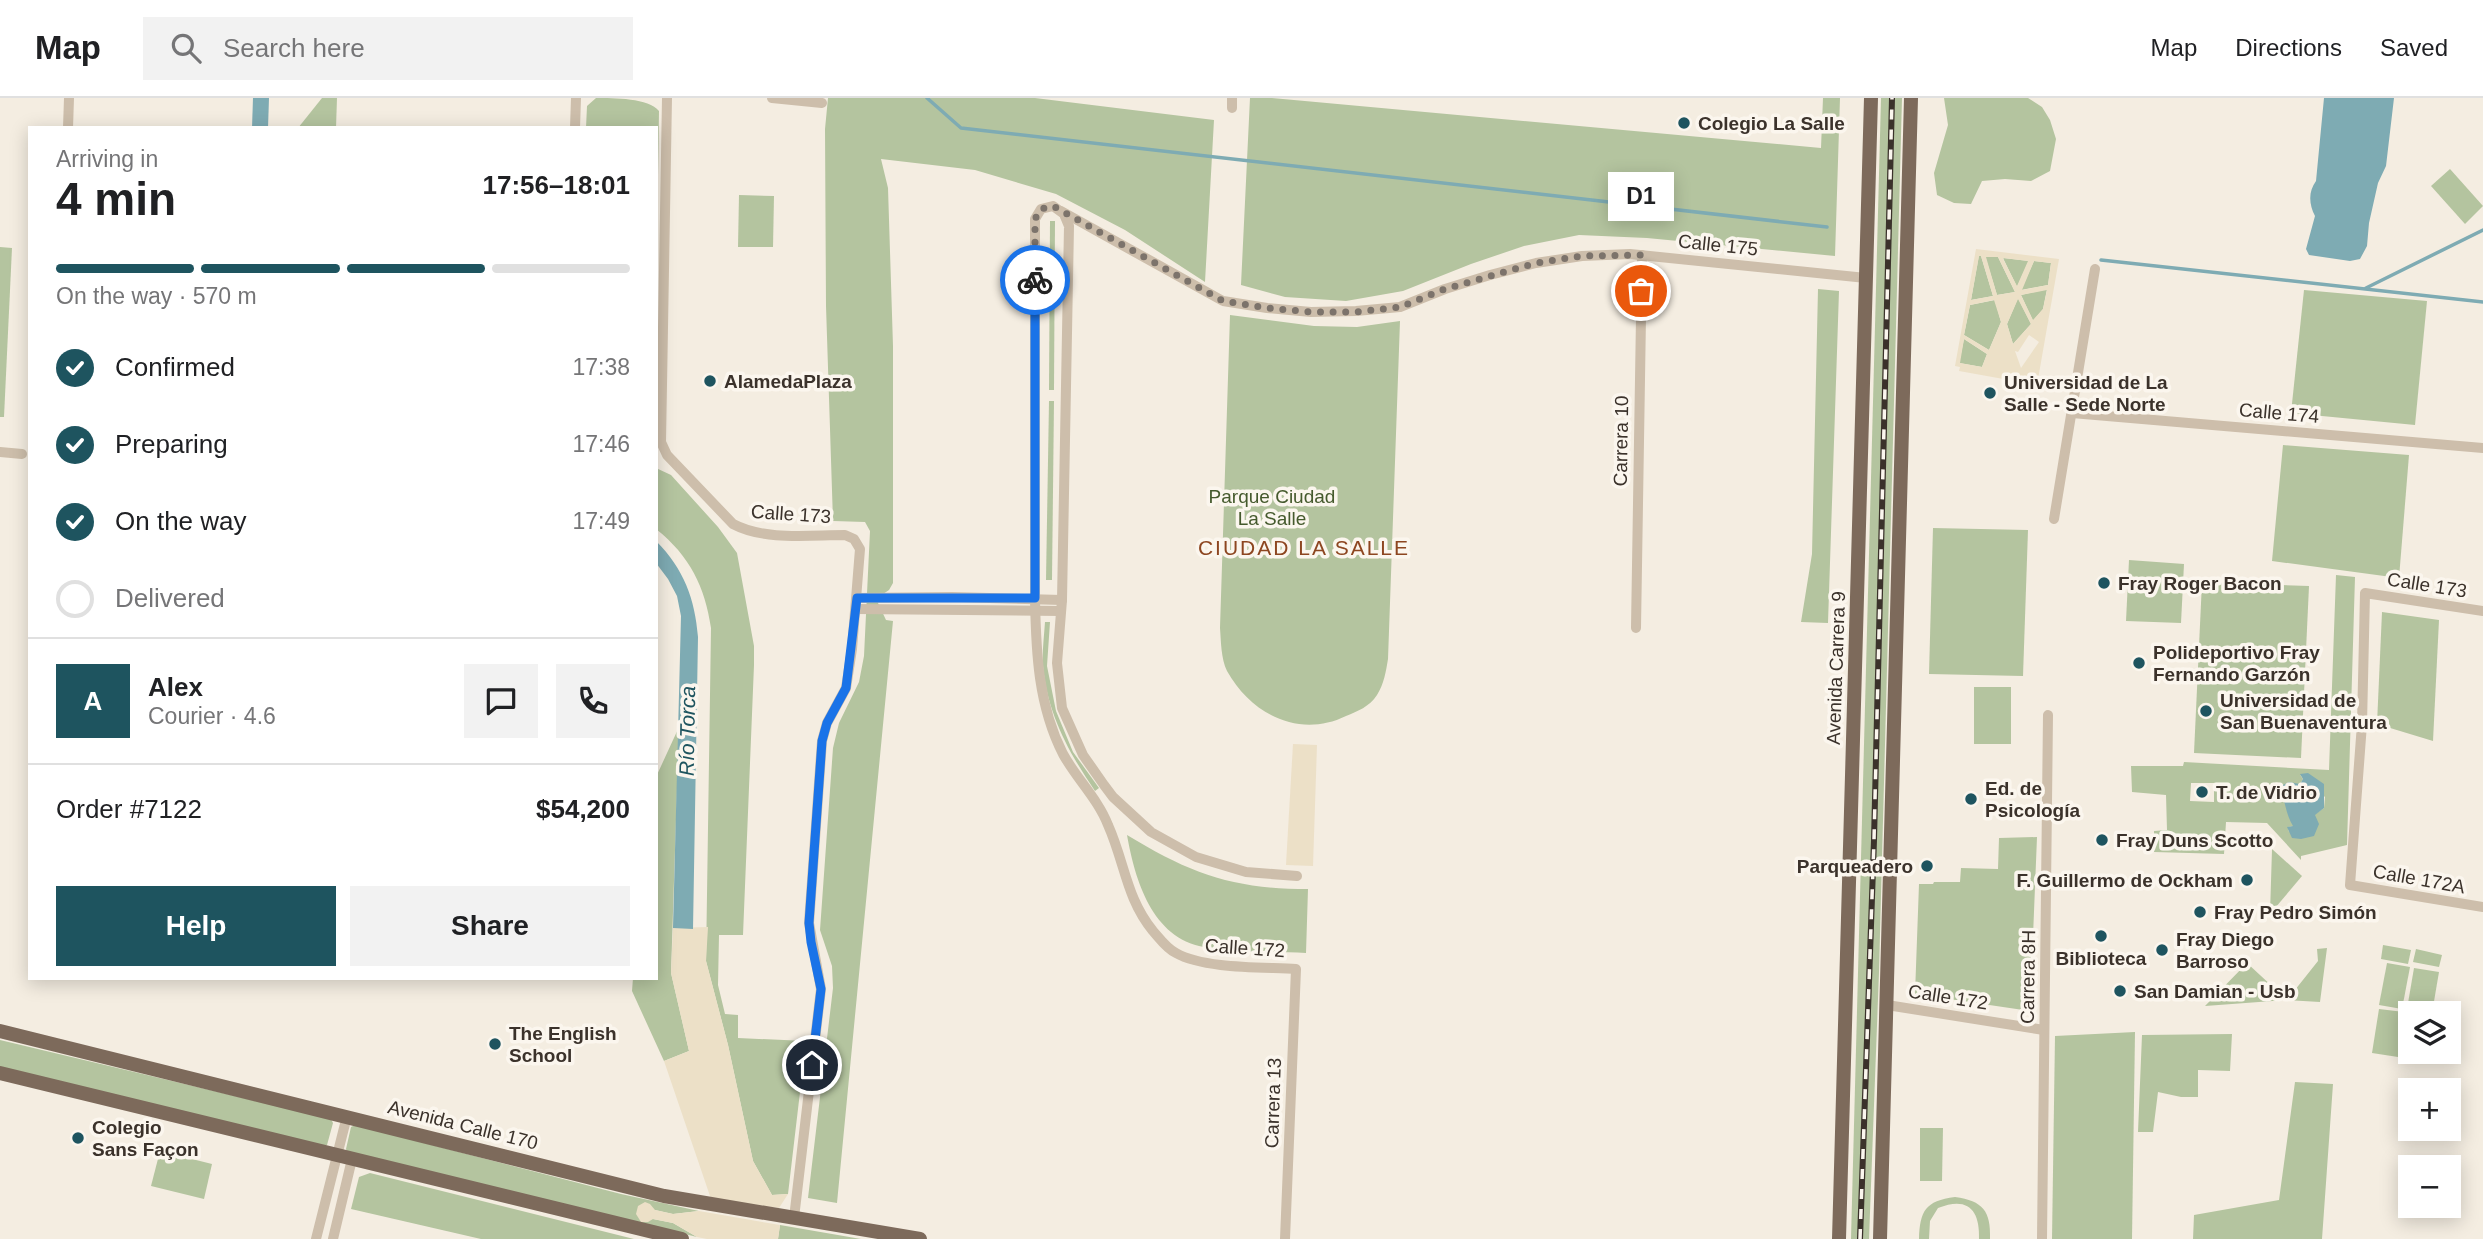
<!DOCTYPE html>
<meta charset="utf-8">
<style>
:root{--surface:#fff;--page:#f2f2f2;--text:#202124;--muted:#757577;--line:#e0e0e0;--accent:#1e545f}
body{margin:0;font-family:Arial,sans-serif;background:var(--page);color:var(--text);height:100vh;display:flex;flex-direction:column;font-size:26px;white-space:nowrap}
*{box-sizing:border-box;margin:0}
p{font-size:23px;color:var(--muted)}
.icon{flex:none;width:38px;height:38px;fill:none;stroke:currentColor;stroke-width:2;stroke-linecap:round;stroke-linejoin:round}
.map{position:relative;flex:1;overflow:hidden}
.sheet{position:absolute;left:28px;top:28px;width:630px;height:854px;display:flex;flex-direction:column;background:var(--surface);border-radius:0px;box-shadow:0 4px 18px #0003}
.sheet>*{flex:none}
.buttons{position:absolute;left:2398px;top:903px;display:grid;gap:14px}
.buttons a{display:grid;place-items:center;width:63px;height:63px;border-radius:0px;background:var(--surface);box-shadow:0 4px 18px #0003;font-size:35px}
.pin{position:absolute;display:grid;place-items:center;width:60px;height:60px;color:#fff;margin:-30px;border:4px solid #fff;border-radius:50%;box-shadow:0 2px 7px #0007}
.courier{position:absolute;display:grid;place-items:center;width:70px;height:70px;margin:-35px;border:5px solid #1a73e8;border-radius:50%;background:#fff;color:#222;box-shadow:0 2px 9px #0007}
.bubble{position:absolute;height:49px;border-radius:0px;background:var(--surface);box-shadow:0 4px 18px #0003;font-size:23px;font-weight:700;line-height:49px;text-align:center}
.summary em{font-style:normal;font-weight:700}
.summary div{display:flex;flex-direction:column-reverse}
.summary{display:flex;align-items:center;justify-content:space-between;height:119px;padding:0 28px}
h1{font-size:46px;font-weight:700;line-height:52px}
.bar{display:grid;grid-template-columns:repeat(4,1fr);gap:10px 7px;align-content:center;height:84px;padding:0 28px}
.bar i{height:9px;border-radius:5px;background:var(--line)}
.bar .selected{background:var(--accent)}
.bar p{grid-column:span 4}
.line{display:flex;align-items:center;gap:18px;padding:0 28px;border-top:2px solid var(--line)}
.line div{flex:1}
.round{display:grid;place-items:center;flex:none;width:74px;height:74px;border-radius:0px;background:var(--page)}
ol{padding:0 28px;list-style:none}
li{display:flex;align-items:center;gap:21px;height:77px}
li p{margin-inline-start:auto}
li .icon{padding:7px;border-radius:50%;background:var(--accent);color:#fff;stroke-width:4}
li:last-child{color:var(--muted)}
li i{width:38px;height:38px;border:4px solid var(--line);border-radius:50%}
.primary-button{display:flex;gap:14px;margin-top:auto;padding:14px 28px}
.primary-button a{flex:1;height:80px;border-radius:0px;background:var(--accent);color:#fff;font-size:28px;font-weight:700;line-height:80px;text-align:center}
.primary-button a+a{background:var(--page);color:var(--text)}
header{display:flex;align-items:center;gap:42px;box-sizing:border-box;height:98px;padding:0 35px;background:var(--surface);border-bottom:2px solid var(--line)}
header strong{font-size:33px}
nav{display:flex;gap:38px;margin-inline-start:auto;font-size:24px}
.search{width:490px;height:63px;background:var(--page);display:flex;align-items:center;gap:18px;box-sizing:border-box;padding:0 24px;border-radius:0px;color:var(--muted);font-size:26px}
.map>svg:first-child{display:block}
</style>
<header>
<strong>Map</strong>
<div class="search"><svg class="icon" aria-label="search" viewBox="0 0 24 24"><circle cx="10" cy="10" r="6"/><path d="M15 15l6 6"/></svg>Search here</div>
<nav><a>Map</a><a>Directions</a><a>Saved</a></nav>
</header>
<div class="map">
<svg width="2483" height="1141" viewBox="0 0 2483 1141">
<rect width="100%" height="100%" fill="#f4ede1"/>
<!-- green -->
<g fill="#b4c49f" fill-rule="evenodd">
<path d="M322 0H337L336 30H298Z"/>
<path d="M596 0C614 0 649 0 659 13L656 205V30H586L587 8Z"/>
<path d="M828 0H1035L1214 22 1205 184 1125 132 1056 96 975 72 881 61 888 90 893 248V485L889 492 880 498 878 505 886 522 893 523 837 1105 808 1100 833 890 832 868 820 832 833 650 839 625 859 584 864 558 870 433 865 424 833 423 826 208 825 31Z"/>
<path d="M1250 0H1272L1821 50 1823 0H1840L1835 158 1647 140 1579 137 1524 148 1471 166 1403 193 1346 203 1285 199 1241 187Z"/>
<path d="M1881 0H1902L1879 874 1869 1141H1851Z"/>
<path d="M1944 0H2028L2042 9 2050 22 2056 41 2050 73 2031 83 2005 81 1982 83 1971 106 1954 105 1937 97 1934 75 1948 27Z"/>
<path d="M2450 71 2483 108 2465 126 2431 88Z"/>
<path d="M739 97 774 98 773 149H738Z"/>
<path d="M1050 123H1055L1054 292H1049Z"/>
<path d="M0 149 12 150 4 319H0Z"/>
<path d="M1979 157 1981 158 1993 198 1971 202Z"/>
<path d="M1985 158 1998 159 2015 194 1997 197Z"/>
<path d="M2003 160 2029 163 2017 189Z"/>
<path d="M2034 163 2051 165 2048 187 2021 192Z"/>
<path d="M1818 191 1839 193 1828 525 1801 524 1812 456Z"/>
<path d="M2047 191 2043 211 2033 223 2021 197Z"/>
<path d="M2304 192 2427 203 2415 327 2291 315Z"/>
<path d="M2018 200 2031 226 2013 246 2007 226Z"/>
<path d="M1995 202 2001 224 1989 252 1964 237 1970 207Z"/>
<path d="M1230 217 1314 228 1357 229 1400 223 1388 561C1386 573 1384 586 1377 597 1369 609 1358 613 1346 618 1299 641 1251 616 1227 573 1221 561 1221 543 1220 530Z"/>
<path d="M1964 241 1987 256 1982 269 1959 265Z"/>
<path d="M1049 303H1054L1052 482H1046Z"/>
<path d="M2283 347 2409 357 2399 480 2272 463Z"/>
<path d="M656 370 671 377 718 429 737 455 754 548V567L743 837H719L718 887 725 916 738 917V940L806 943 788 1096 772 1097 753 1063 728 947 706 863 711 530C705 489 690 458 656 431Z"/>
<path d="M1933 430 2028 432 2023 578 1929 576Z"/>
<path d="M2129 462 2184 466 2181 525 2126 523Z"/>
<path d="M2336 477 2355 479 2347 747 2301 758V762L2267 725 2226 724 2224 756 2154 754V733L2167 732 2166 697 2132 694 2131 668H2183L2184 664 2329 672ZM2300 677 2325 699 2324 710 2289 734 2288 729 2294 728 2283 696 2300 686 2303 681ZM2191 685H2214V704L2190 703Z"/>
<path d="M2202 484 2309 488 2301 660 2194 655Z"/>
<path d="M2382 514 2439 522 2433 643 2377 626Z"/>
<path d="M1045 524H1050L1047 568 1056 613 1073 654 1099 690 1095 693C1069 655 1047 615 1043 568 1042 554 1044 539 1045 524Z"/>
<rect x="1974" y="589" width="37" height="57"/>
<path d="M679 629 671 875 689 953 664 963 632 893 633 880H656V679Z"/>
<path d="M1127 737C1191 776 1233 791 1308 791L1306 855C1275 853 1234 855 1204 849 1152 840 1135 782 1127 737Z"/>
<path d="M2037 739 2030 913 1915 896 1919 786H1933L1934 784H1960L1961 770 1998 771 1999 740Z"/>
<path d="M2272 751 2302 778 2270 816Z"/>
<path d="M2383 847 2411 852 2408 866 2381 861Z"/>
<path d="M2327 850 2320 904 2286 902 2205 908 2247 865 2287 902 2318 863 2317 851Z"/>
<path d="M2416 851 2442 857 2439 869 2413 864Z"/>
<path d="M2387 865 2410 869 2402 911 2379 907Z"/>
<path d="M2414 870 2439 874 2432 915 2407 911Z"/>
<path d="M2379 911 2404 914 2398 959 2372 955Z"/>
<path d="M2409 917 2410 954H2428L2426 966 2402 962Z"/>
<path d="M2135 934 2132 1141H2052L2055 938Z"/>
<path d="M2232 936 2230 973 2198 972V999H2181L2158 994 2153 1034H2138L2142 937Z"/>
<path d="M0 942 331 1021 333 1025 327 1047 323 1048 0 970Z"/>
<path d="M2295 984 2333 986 2322 1141H2193L2194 1117 2279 1102Z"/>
<path d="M355 1027 621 1096 699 1113 673 1116 655 1112 653 1121 673 1125 697 1139 347 1054 346 1051 351 1029Z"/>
<path d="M1920 1030H1943L1942 1083H1920Z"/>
<path d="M160 1053 212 1066 204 1101 151 1088Z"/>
<path d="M370 1075 634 1141H481L351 1111 359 1079Z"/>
<path d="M1955 1099C1983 1103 1991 1113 1990 1141H1979C1980 1112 1968 1098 1938 1110L1930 1123 1929 1141H1919C1920 1113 1925 1103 1955 1099Z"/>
<path d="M780 1127 861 1141H778Z"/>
</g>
<!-- plaza -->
<g fill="#ece0c7" fill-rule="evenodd">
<path d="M1976 151 2059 161 2037 287 1959 273 1960 269 1955 268ZM1979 158H1981L1993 198 1971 202ZM1986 159H1998L2015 194 1997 197ZM2004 160 2028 163 2017 188 2003 161ZM2034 163 2051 165 2048 187 2022 192ZM2047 192 2043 211 2033 222 2021 197ZM2018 201 2031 226 2013 246 2007 226ZM1994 202 2001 224 1989 252 1964 237 1970 207ZM2029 237 2039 244 2021 270 2015 253 2018 254ZM1964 241 1987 256 1982 269 1960 265Z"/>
<path d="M1293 646 1317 647 1313 768 1286 767Z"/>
<path d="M708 829 706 863 728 947 753 1063 772 1097 788 1096 779 1110 711 1101 664 963 689 953 671 875 673 830Z"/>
<path d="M645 1104 650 1106 655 1112 673 1116 699 1113 780 1127 778 1141H707L697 1139 673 1125 653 1121 648 1124H641L636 1116 638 1108Z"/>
</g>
<!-- water -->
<g fill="#7eabb3">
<path d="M253 0H269L268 30H252Z"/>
<path d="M2324 0H2394L2386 68 2378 85 2369 125 2367 148 2360 161 2350 163 2309 157 2306 151 2315 118C2309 106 2308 94 2316 83Z"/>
<path d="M656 443C684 471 695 501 698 539L693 831 673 830 681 518 677 498 668 481 656 465Z"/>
<path d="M2308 675 2324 686V710L2315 717 2319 726 2314 738 2301 741 2292 740 2287 729 2293 728C2285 715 2286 703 2279 689L2289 684 2300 686 2303 681 2300 676Z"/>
</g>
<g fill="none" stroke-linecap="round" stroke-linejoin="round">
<!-- stream -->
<g stroke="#7eabb3" stroke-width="3.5">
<path d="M927 0 961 30 1827 129"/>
<path d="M2101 162 2483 204"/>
<path d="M2366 190 2483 132"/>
</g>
<!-- minor -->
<g stroke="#cdbeab" stroke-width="10">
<path d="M667 0 661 344 667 357 733 426C765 443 810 437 845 437L854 441 860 451 852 551 846 590 827 625 822 643 809 825 821 891 794 1120"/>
<path d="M772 0 822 5"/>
<path d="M1232 10V0"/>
<path d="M68 30 69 0"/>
<path d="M575 30 576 0"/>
<path d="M1061 113 1223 203 1267 210 1311 214 1356 213 1400 209 1445 191 1490 177 1536 165 1582 158 1630 156 1866 180"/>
<path d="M2072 315 2483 350"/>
<path d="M0 354 22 356"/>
<path d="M2054 421 2095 171"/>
<path d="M857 500 952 499 1062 502"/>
<path d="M856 511 1061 513"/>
<path d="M2483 513 2365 495 2362 626 2350 787 2483 809"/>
<path d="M1636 530 1642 157"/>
<path d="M1887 907 2044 932"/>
<path d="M316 1141 347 1018"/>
<path d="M333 1141 352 1061"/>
<path d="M1285 1141 1296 871C1263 869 1204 871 1176 855 1167 851 1160 841 1153 833 1126 800 1125 765 1108 727 1098 701 1076 680 1063 656 1038 607 1036 554 1035 501V121L1041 111 1053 108 1064 116 1069 128 1062 502 1057 565 1062 610 1083 657 1104 687 1113 699 1151 734 1196 759 1246 774 1297 778"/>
<path d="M2042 1141 2048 617"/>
</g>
<!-- major -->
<g stroke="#7d6a5b" stroke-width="14">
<path d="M0 933 664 1098 920 1141"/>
<path d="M0 975 682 1141"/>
<path d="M1839 1141 1871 0"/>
<path d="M1880 1141 1911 0"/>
</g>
<defs>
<path id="rail" d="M1860 1141 1874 742 1892 0"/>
</defs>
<!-- rail casing -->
<use href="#rail" stroke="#3b322b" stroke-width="6"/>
<!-- rail -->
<use href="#rail" stroke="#fbf6ee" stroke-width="3.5" stroke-dasharray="10" stroke-linecap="butt"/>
</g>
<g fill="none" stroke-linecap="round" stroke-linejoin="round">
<!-- done -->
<path stroke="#7c736b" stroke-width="7" stroke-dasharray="0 12.6" d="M1035 182V121L1041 111 1053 108 1223 203 1267 210 1311 214H1356L1400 209 1445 191 1536 165 1582 158 1642 157 1641 193"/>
<!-- route -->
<path stroke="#1a73e8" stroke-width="9" d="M812 967 821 891 811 844 809 825 822 643 827 625 846 590 857 500H1035V182"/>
</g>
<!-- markers -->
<g fill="#1e545f" stroke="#fbf6ee" stroke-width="2.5">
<circle cx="1684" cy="25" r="7"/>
<circle cx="710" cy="283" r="7"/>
<circle cx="1990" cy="295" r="7"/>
<circle cx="2104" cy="485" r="7"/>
<circle cx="2139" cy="565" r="7"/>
<circle cx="2206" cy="613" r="7"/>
<circle cx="2202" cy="694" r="7"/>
<circle cx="1971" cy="701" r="7"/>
<circle cx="2102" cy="742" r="7"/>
<circle cx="1927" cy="768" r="7"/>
<circle cx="2247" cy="782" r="7"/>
<circle cx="2200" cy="814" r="7"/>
<circle cx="2101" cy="838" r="7"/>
<circle cx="2162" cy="852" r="7"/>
<circle cx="2120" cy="893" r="7"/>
<circle cx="495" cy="946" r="7"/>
<circle cx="78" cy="1040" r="7"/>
</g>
<g text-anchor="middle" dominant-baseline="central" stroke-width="7" stroke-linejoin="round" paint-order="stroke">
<!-- poi labels -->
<g font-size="19" font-weight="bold" fill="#3b322b" stroke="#fbf6ee" text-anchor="start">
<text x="1698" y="25">Colegio La Salle</text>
<text x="724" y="283">AlamedaPlaza</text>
<text x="2004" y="284">Universidad de La<tspan x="2004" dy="22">Salle - Sede Norte</tspan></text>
<text x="2118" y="485">Fray Roger Bacon</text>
<text x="2153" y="554">Polideportivo Fray<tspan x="2153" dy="22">Fernando Garzón</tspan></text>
<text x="2220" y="602">Universidad de<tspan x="2220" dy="22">San Buenaventura</tspan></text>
<text x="1985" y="690">Ed. de<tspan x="1985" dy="22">Psicología</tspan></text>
<text x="2216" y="694">T. de Vidrio</text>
<text x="2116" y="742">Fray Duns Scotto</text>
<text x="1913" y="768" text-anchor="end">Parqueadero</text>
<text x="2233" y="782" text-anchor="end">F. Guillermo de Ockham</text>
<text x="2214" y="814">Fray Pedro Simón</text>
<text x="2176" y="841">Fray Diego<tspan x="2176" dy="22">Barroso</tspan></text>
<text x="2101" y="860" text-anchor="middle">Biblioteca</text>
<text x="2134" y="893">San Damian - Usb</text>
<text x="509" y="935">The English<tspan x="509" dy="22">School</tspan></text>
<text x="92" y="1029">Colegio<tspan x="92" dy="22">Sans Façon</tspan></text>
</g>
<!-- street labels -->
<g font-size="19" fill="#3b322b" stroke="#fbf6ee">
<text transform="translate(1718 147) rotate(6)">Calle 175</text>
<text transform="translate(2279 315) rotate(5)">Calle 174</text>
<text transform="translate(1621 343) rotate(-89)">Carrera 10</text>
<text transform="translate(791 416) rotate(4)">Calle 173</text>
<text transform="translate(2427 487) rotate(9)">Calle 173</text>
<text transform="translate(1836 570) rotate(-88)">Avenida Carrera 9</text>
<text transform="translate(2419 781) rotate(10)">Calle 172A</text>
<text transform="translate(1245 850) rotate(4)">Calle 172</text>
<text transform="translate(2028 879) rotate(-89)">Carrera 8H</text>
<text transform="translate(1948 899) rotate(9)">Calle 172</text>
<text transform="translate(1273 1005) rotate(-88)">Carrera 13</text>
<text transform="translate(463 1027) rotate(14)">Avenida Calle 170</text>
</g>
<!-- park labels -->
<g font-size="19" fill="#455a2d" stroke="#fbf6ee">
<text x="1272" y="398">Parque Ciudad<tspan x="1272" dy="22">La Salle</tspan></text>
</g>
<!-- neighbourhood labels -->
<g font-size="21" letter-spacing="2" fill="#8d4620" stroke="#fbf6ee">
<text x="1304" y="449">CIUDAD LA SALLE</text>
</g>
<!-- water labels -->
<g font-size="21" font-style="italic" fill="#1e545f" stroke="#fbf6ee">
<text transform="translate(687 633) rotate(-89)">Río Torca</text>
</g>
</g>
</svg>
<div class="buttons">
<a><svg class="icon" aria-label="layers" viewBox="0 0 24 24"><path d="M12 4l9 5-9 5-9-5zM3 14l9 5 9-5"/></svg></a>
<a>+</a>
<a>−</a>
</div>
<div class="pin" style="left:1641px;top:193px;background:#ea580c"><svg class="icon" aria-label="bag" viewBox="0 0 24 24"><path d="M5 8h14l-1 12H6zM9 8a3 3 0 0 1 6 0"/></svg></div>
<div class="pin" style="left:812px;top:967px;background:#1f2937"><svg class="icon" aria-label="home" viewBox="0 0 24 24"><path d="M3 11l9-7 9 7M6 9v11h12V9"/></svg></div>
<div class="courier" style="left:1035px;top:182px"><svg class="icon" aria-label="bike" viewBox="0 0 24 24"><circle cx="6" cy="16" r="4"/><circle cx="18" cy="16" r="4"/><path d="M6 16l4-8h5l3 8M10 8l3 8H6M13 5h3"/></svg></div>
<div class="bubble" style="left:1608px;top:74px;width:66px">D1</div>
<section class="sheet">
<div class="summary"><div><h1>4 min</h1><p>Arriving in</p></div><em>17:56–18:01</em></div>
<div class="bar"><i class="selected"></i><i class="selected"></i><i class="selected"></i><i></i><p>On the way · 570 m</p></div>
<ol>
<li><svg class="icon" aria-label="check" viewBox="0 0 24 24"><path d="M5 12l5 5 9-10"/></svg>Confirmed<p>17:38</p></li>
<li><svg class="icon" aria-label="check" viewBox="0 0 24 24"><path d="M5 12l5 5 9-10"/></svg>Preparing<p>17:46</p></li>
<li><svg class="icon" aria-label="check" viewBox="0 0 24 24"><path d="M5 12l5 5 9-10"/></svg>On the way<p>17:49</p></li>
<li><i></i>Delivered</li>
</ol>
<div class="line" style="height:126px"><b class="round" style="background:var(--accent);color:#fff">A</b><div><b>Alex</b><p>Courier · 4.6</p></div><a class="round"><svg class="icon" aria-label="chat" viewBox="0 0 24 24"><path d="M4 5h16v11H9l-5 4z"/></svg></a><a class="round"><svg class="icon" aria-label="phone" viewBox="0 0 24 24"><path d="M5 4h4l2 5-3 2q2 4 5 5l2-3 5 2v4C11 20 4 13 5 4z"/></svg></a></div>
<div class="line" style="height:91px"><div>Order #7122</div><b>$54,200</b></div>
<div class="primary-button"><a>Help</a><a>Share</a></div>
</section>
</div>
